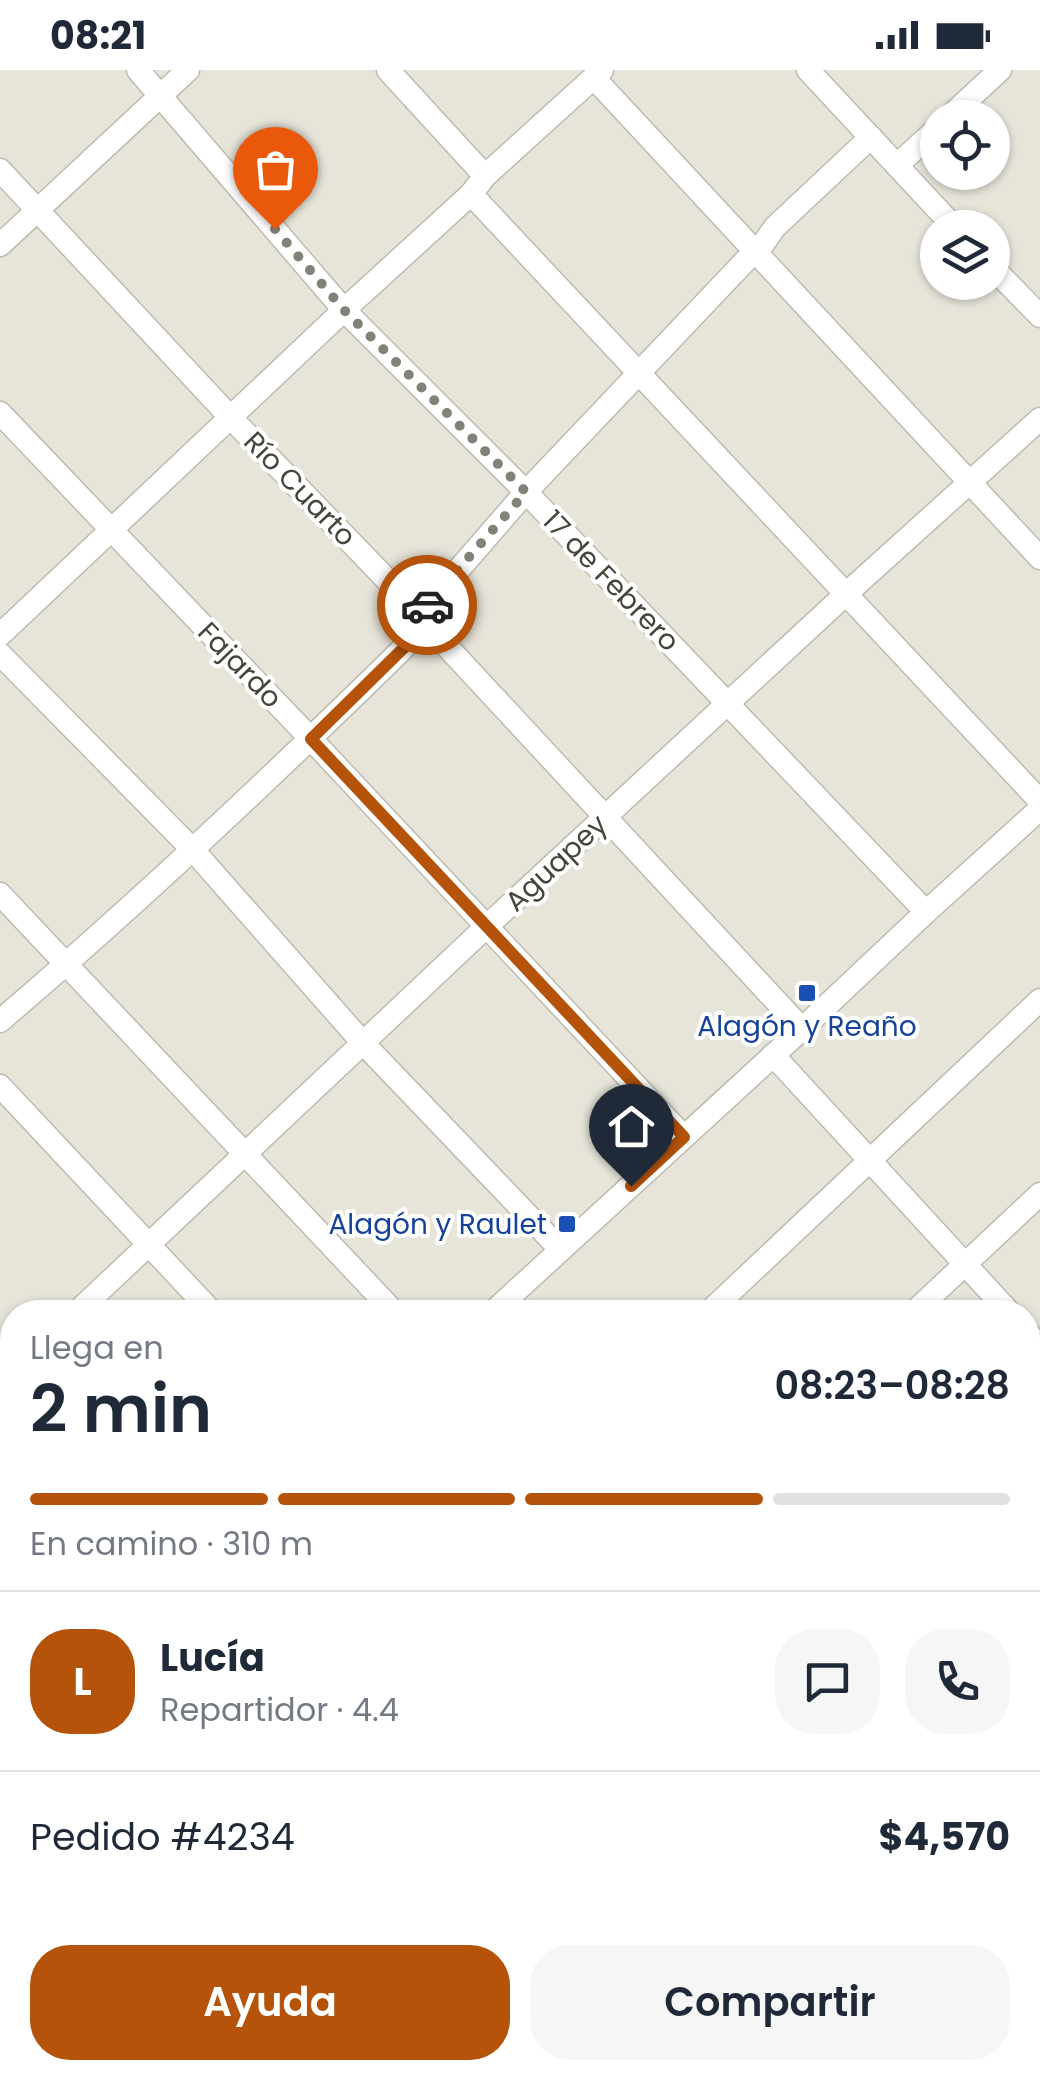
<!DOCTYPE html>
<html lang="es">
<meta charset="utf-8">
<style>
:root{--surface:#fff;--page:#f6f6f7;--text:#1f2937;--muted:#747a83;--line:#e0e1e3;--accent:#b45309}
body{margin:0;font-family:Poppins,sans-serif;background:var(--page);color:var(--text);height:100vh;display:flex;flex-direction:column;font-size:38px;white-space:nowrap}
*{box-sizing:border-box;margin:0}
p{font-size:32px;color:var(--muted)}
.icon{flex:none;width:55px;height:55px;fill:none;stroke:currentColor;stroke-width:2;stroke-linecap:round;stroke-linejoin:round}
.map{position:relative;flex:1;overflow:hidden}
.details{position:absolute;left:0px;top:1230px;width:1040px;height:780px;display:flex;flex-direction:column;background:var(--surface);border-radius:40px 40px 0 0;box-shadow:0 2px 8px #0004}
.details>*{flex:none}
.tools{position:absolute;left:920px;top:30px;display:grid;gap:20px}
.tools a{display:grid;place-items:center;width:90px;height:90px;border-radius:50%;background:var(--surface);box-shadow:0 2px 8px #0004;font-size:50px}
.pin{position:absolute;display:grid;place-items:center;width:85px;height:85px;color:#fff;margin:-102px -42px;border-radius:50% 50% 50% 0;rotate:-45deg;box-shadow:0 0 10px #0007}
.pin .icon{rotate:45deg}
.courier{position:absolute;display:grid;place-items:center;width:100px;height:100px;margin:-50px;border:8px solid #b45309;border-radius:50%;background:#fff;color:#222;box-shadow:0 2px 12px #0007}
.overview em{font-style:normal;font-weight:600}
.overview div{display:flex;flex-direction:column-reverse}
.overview{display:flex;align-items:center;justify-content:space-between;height:170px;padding:0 30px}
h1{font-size:65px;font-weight:600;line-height:75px}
.bar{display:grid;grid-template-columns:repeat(4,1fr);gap:15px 10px;align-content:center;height:120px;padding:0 30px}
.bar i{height:12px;border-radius:8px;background:var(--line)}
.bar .selected{background:var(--accent)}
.bar p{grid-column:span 4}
.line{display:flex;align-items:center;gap:25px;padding:0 30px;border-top:2px solid var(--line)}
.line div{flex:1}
.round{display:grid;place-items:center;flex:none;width:105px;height:105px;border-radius:40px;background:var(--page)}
.action{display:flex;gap:20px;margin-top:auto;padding:20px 30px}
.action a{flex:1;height:115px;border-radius:40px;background:var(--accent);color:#fff;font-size:40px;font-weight:600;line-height:115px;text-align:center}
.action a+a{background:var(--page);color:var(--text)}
.status{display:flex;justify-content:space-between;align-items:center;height:70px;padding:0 50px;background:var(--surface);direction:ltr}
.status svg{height:28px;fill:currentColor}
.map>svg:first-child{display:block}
</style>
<div class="status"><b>08:21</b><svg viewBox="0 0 49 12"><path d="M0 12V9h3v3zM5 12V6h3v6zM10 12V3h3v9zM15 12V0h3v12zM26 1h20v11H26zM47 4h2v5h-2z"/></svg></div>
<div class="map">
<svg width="1040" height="2010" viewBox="0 0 1040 2010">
<rect width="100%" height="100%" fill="#f4f2eb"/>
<!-- residential -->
<path fill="#e7e5da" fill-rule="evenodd" d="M0 0H1040V2010H0ZM938 48H992V102H938ZM938 158H992V212H938ZM12 1242H1028V1998H12Z"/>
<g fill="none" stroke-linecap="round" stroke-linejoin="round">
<defs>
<g id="minor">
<path d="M138 0 344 240 526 422 926 842"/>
<path d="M388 0 485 106"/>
<path d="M808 0 955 158"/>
<path d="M594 8 1040 488"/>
<path d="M948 48 1000 0"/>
<path d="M897 95 938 58"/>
<path d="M0 100 231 348 420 544 427 555 802 959"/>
<path d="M471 124 1040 731"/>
<path d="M0 175 188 0"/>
<path d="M992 197 1040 246"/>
<path d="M0 343 311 669 684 1067"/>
<path d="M420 544 526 422 749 187 756 184 775 157 871 67"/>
<path d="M0 565 344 240 471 124 485 106 602 0"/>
<path d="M0 584 193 780 363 973 561 1180"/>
<path d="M0 824 394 1242"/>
<path d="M0 951C148 825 289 691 427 555"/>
<path d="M773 985 1009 1242"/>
<path d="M0 1016 212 1242"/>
<path d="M77 1242 486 857 847 523 1040 349"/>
<path d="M493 1242 802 959 926 842 1040 739"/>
<path d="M709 1242 1040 930"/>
<path d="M914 1242 1040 1124"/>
<path d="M1028 1263 1040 1277"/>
<path d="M0 1287 12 1299"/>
<path d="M1028 1336 1040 1325"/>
<path d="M1028 1521 1040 1510"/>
<path d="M0 1585 12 1598"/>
<path d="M0 1687 12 1676"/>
<path d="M1028 1759 1040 1747"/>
<path d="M1028 1806 1040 1819"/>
<path d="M0 1876 12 1890"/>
<path d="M112 1998 124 2010"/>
<path d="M397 1998 408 2010"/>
<path d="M50 2010 64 1998"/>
<path d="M480 2010 493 1998"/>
<path d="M764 2010 777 1998"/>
</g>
</defs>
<!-- minor casing -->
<use href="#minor" stroke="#bebbaf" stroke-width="25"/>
<!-- minor -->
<use href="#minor" stroke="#fff" stroke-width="22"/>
</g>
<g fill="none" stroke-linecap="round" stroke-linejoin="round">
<!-- done -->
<path stroke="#848178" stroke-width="10" stroke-dasharray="0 18" d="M275 159 344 240 526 422 427 535"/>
<!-- route -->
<path stroke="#b45309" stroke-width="12" d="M427 535 420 544 427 555 311 669 684 1067 631 1116"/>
</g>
<!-- markers -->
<g fill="#1a4fb4" stroke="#fff" stroke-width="4">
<rect x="797" y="913" width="20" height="20" rx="5"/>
<rect x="557" y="1144" width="20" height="20" rx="5"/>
</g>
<g text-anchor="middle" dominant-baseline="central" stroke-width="8" stroke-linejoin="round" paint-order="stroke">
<!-- street labels -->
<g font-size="28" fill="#47443a" stroke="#fff">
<text transform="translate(300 419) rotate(46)">Río Cuarto</text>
<text transform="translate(611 511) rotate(46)">17 de Febrero</text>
<text transform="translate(240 595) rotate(46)">Fajardo</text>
<text transform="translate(556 793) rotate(-43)">Aguapey</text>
</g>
<!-- transit labels -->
<g font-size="28" fill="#164399" stroke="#fff">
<text x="807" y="956">Alagón y Reaño</text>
<text x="547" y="1154" text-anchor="end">Alagón y Raulet</text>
</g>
</g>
</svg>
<div class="tools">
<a><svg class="icon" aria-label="locate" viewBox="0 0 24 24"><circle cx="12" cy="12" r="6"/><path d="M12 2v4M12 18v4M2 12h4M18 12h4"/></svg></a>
<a><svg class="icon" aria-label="layers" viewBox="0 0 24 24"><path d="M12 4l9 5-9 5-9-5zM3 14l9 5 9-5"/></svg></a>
</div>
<div class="pin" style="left:275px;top:159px;background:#ea580c"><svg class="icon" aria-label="bag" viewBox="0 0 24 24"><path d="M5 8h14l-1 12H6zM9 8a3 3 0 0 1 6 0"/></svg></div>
<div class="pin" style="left:631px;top:1116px;background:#1f2937"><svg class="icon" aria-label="home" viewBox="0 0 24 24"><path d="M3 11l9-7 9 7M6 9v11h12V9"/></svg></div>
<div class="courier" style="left:427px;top:535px"><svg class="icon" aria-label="car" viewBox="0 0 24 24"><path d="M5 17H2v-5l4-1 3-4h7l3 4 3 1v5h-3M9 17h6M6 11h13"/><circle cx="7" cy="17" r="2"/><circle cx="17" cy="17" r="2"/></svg></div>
<section class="details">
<div class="overview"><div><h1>2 min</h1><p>Llega en</p></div><em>08:23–08:28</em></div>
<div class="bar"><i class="selected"></i><i class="selected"></i><i class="selected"></i><i></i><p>En camino · 310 m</p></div>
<div class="line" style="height:180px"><b class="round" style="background:var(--accent);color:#fff">L</b><div><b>Lucía</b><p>Repartidor · 4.4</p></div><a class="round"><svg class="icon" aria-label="chat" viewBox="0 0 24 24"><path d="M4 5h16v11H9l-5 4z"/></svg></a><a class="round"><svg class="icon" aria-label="phone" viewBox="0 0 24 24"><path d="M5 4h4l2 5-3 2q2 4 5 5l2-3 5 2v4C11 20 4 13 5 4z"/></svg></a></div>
<div class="line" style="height:130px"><div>Pedido #4234</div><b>$4,570</b></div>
<div class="action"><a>Ayuda</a><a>Compartir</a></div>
</section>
</div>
